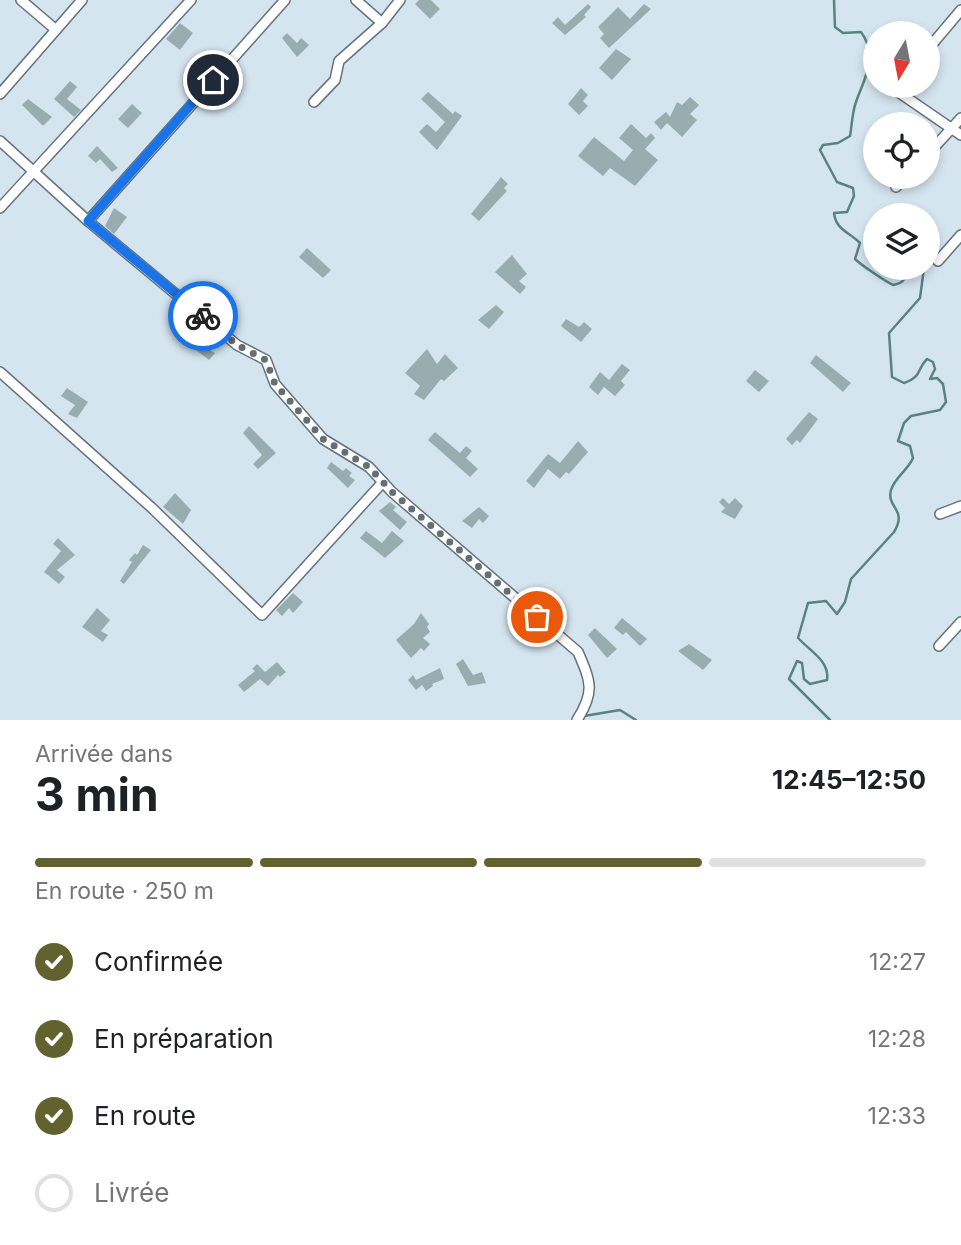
<!DOCTYPE html>
<html lang="fr">
<meta charset="utf-8">
<style>
:root{--surface:#fff;--page:#f6f6f6;--text:#202124;--muted:#757577;--line:#e0e0e0;--accent:#62622f}
body{margin:0;font-family:Inter,sans-serif;background:var(--page);color:var(--text);height:100vh;display:flex;flex-direction:column;font-size:26px;white-space:nowrap}
*{box-sizing:border-box;margin:0}
p{font-size:23px;color:var(--muted)}
.icon{flex:none;width:38px;height:38px;fill:none;stroke:currentColor;stroke-width:2;stroke-linecap:round;stroke-linejoin:round}
.map{position:relative;height:720px;overflow:hidden}
.side{display:flex;flex-direction:column;background:var(--surface);flex:1}
.side>*{flex:none}
.needle{width:46px;rotate:190deg}
.fabs{position:absolute;left:863px;top:21px;display:grid;gap:14px}
.fabs a{display:grid;place-items:center;width:77px;height:77px;border-radius:50%;background:var(--surface);box-shadow:0 4px 10px #0003;font-size:35px}
.pin{position:absolute;display:grid;place-items:center;width:60px;height:60px;color:#fff;margin:-30px;border:4px solid #fff;border-radius:50%;box-shadow:0 2px 7px #0007}
.courier{position:absolute;display:grid;place-items:center;width:70px;height:70px;margin:-35px;border:5px solid #1a73e8;border-radius:50%;background:#fff;color:#222;box-shadow:0 2px 9px #0007}
.overview em{font-style:normal;font-weight:700}
.overview div{display:flex;flex-direction:column-reverse}
.overview{display:flex;align-items:center;justify-content:space-between;height:119px;padding:0 35px}
h1{font-size:46px;font-weight:700;line-height:52px}
.bar{display:grid;grid-template-columns:repeat(4,1fr);gap:10px 7px;align-content:center;height:84px;padding:0 35px}
.bar i{height:9px;border-radius:5px;background:var(--line)}
.bar .selected{background:var(--accent)}
.bar p{grid-column:span 4}
ol{padding:0 35px;list-style:none}
li{display:flex;align-items:center;gap:21px;height:77px}
li p{margin-inline-start:auto}
li .icon{padding:7px;border-radius:50%;background:var(--accent);color:#fff;stroke-width:4}
li:last-child{color:var(--muted)}
li i{width:38px;height:38px;border:4px solid var(--line);border-radius:50%}
.map>svg:first-child{display:block}
</style>
<div class="map">
<svg width="961" height="720" viewBox="0 0 961 720">
<rect width="100%" height="100%" fill="#d5e5f0"/>
<g fill="none" stroke-linecap="round" stroke-linejoin="round">
<!-- stream -->
<g stroke="#588480" stroke-width="2.5">
<path d="M834 0 835 27 843 33 861 32C879 56 864 79 856 102 852 113 852 125 850 136L838 143 823 145 820 150 837 182 853 188 854 196 847 212 834 213C836 230 849 232 860 243L855 259C861 265 885 281 893 285 904 283 906 279 906 268"/>
<path d="M584 716 620 710 636 720"/>
<path d="M830 720 789 679 797 661 802 663 804 679 810 684 827 680C830 661 810 651 798 638L808 603 826 601 837 614 845 602 851 579 894 532C908 509 886 508 891 490 895 477 908 470 913 458L910 446 898 441 904 423 911 416 940 410 946 402 943 384 937 378 930 379 935 369 933 362 927 359C916 370 923 376 904 383L892 377 889 333 920 298 924 268"/>
</g>
</g>
<!-- building -->
<g fill="#99adb1">
<path d="M419 0H431L440 9 430 19 415 4Z"/>
<path d="M588 4 591 7 584 15 586 17 565 35 552 23 558 17 565 25Z"/>
<path d="M644 4 651 9 609 48 600 38 604 34 598 27 618 7 630 19Z"/>
<path d="M180 23 193 33 180 50 166 39Z"/>
<path d="M287 33 297 43 301 38 309 45 297 57 282 38Z"/>
<path d="M616 49 631 59 612 80 599 68Z"/>
<path d="M70 81 77 87 67 99 81 110 74 117 54 99Z"/>
<path d="M581 88 588 95 583 101 588 106 579 115 568 104Z"/>
<path d="M428 92 453 114 455 111 462 116 437 150 419 132 427 124 436 132 445 122 421 99Z"/>
<path d="M690 97 699 105 690 114 697 120 682 137 667 123 661 130 654 122 666 112 670 117 677 102 682 105Z"/>
<path d="M28 99 52 117 43 126 22 105Z"/>
<path d="M132 104 142 113 128 128 118 119Z"/>
<path d="M631 124 646 138 651 133 655 138 645 149 658 160 635 186 610 168 603 176 578 156 594 137 624 161 633 150 619 138Z"/>
<path d="M97 146 118 168 112 172 100 159 96 163 88 156Z"/>
<path d="M501 177 508 184 504 188 507 191 479 221 471 214Z"/>
<path d="M114 208 127 217 114 234 105 226Z"/>
<path d="M307 248 331 270 323 278 299 257Z"/>
<path d="M512 255 527 274 519 281 526 287 520 294 495 272Z"/>
<path d="M496 305 504 312 489 329 478 320Z"/>
<path d="M566 319 579 327 584 322 592 329 581 342 561 326Z"/>
<path d="M185 334 215 353 209 360 182 339Z"/>
<path d="M427 349 437 364 445 354 458 368 444 381 441 379 424 400 414 394 420 386 405 373Z"/>
<path d="M816 355 851 383 843 392 810 363Z"/>
<path d="M622 364 630 370 621 381 625 385 615 396 604 387 598 395 589 387 600 372 609 380Z"/>
<path d="M755 370 769 381 759 392 746 381Z"/>
<path d="M67 388 88 402 77 418 68 414 75 405 61 396Z"/>
<path d="M809 412 818 419 800 443 797 440 792 445 786 439Z"/>
<path d="M249 426 276 453 258 469 253 464 262 455 243 433Z"/>
<path d="M435 432 460 453 466 446 472 451 466 458 478 469 470 477 428 440Z"/>
<path d="M578 441 588 452 569 474 566 472 560 479 548 469 534 488 526 481 548 454 560 463Z"/>
<path d="M331 462 343 471 346 468 352 473 349 476 355 480 348 488 327 468Z"/>
<path d="M175 493 191 510 183 524 163 507Z"/>
<path d="M723 498 729 504 735 498 743 506 735 519 721 512 725 508 719 502Z"/>
<path d="M390 502 396 507 393 510 407 522 400 530 379 511Z"/>
<path d="M479 507 489 516 483 523 479 519 472 528 462 521Z"/>
<path d="M366 531 382 543 392 531 404 541 385 558 360 538Z"/>
<path d="M58 538 75 555 57 570 65 577 59 584 44 572 61 551 53 544Z"/>
<path d="M143 545 151 550 124 584 120 581 132 562 129 560 135 553 137 555Z"/>
<path d="M293 593 303 602 293 613 289 608 282 616 276 610Z"/>
<path d="M97 608 110 620 101 631 108 635 103 642 82 627Z"/>
<path d="M421 613 429 624 427 627 430 632 423 638 430 644 424 651 421 648 411 658 396 640 414 624Z"/>
<path d="M622 618 647 639 640 646 626 632 623 635 614 628Z"/>
<path d="M595 628 617 649 607 658 588 635Z"/>
<path d="M689 644 712 660 703 670 678 651Z"/>
<path d="M463 659 473 675 482 672 486 683 468 686 456 664Z"/>
<path d="M277 662 286 672 280 677 278 675 268 686 260 679 244 692 238 685 255 671 252 669 257 664 265 672Z"/>
<path d="M440 668 444 679 432 684 433 686 426 691 422 685 416 690 408 680 413 675 416 680Z"/>
</g>
<g fill="none" stroke-linecap="round" stroke-linejoin="round">
<defs>
<g id="minor">
<path d="M21 0 55 29"/>
<path d="M356 0 382 23"/>
<path d="M928 49 961 10"/>
<path d="M897 86 894 89 961 135"/>
<path d="M0 94 82 0"/>
<path d="M314 102 335 80 339 61 382 23 400 0"/>
<path d="M0 141 88 221 237 345 266 360 275 384 323 439 369 467 392 492 578 652C591 682 595 692 577 720"/>
<path d="M928 154 961 118"/>
<path d="M896 187 906 177"/>
<path d="M0 208 191 0"/>
<path d="M88 221 285 0"/>
<path d="M938 261 961 235"/>
<path d="M0 372 152 508 262 615 383 482"/>
<path d="M940 514 961 506"/>
<path d="M939 646 961 622"/>
</g>
</defs>
<!-- minor casing -->
<use href="#minor" stroke="#64727c" stroke-width="12"/>
<!-- minor -->
<use href="#minor" stroke="#fff" stroke-width="9"/>
</g>
<g fill="none" stroke-linecap="round" stroke-linejoin="round">
<!-- done -->
<path stroke="#656e74" stroke-width="7" stroke-dasharray="0 12.6" d="M203 316 237 345 266 360 275 384 323 439 369 467 392 492 537 617"/>
<!-- route -->
<path stroke="#1a73e8" stroke-width="9" d="M203 316 88 221 213 80"/>
</g>
</svg>
<div class="fabs">
<a><svg class="needle" viewBox="-14 -14 28 28"><path d="M0-13l5 13h-10z" fill="#e53935"/><path d="M0 13l5-13h-10z" fill="#757577"/></svg></a>
<a><svg class="icon" aria-label="locate" viewBox="0 0 24 24"><circle cx="12" cy="12" r="6"/><path d="M12 2v4M12 18v4M2 12h4M18 12h4"/></svg></a>
<a><svg class="icon" aria-label="layers" viewBox="0 0 24 24"><path d="M12 4l9 5-9 5-9-5zM3 14l9 5 9-5"/></svg></a>
</div>
<div class="pin" style="left:537px;top:617px;background:#ea580c"><svg class="icon" aria-label="bag" viewBox="0 0 24 24"><path d="M5 8h14l-1 12H6zM9 8a3 3 0 0 1 6 0"/></svg></div>
<div class="pin" style="left:213px;top:80px;background:#1f2937"><svg class="icon" aria-label="home" viewBox="0 0 24 24"><path d="M3 11l9-7 9 7M6 9v11h12V9"/></svg></div>
<div class="courier" style="left:203px;top:316px"><svg class="icon" aria-label="bike" viewBox="0 0 24 24"><circle cx="6" cy="16" r="4"/><circle cx="18" cy="16" r="4"/><path d="M6 16l4-8h5l3 8M10 8l3 8H6M13 5h3"/></svg></div>
</div>
<section class="side">
<div class="overview"><div><h1>3 min</h1><p>Arrivée dans</p></div><em>12:45–12:50</em></div>
<div class="bar"><i class="selected"></i><i class="selected"></i><i class="selected"></i><i></i><p>En route · 250 m</p></div>
<ol>
<li><svg class="icon" aria-label="check" viewBox="0 0 24 24"><path d="M5 12l5 5 9-10"/></svg>Confirmée<p>12:27</p></li>
<li><svg class="icon" aria-label="check" viewBox="0 0 24 24"><path d="M5 12l5 5 9-10"/></svg>En préparation<p>12:28</p></li>
<li><svg class="icon" aria-label="check" viewBox="0 0 24 24"><path d="M5 12l5 5 9-10"/></svg>En route<p>12:33</p></li>
<li><i></i>Livrée</li>
</ol>
</section>
